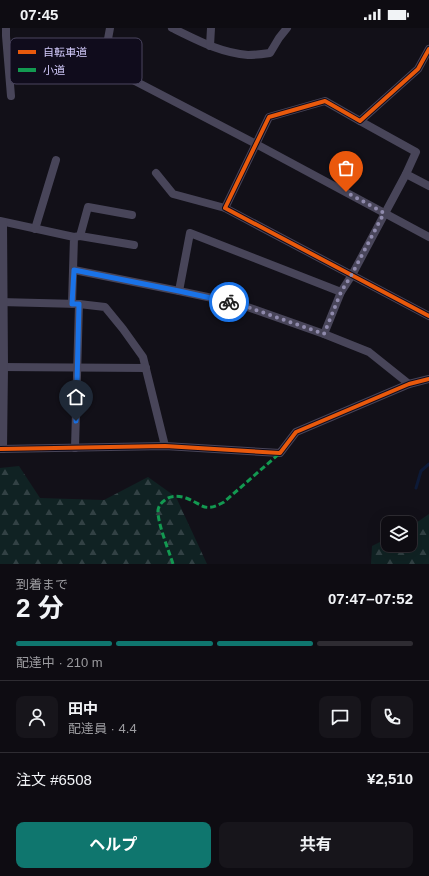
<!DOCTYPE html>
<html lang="ja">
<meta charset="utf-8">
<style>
:root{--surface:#0e0c12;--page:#17151b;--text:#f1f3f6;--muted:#9b9b9f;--line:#2e2c32;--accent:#0f766e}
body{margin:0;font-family:Helvetica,"Noto Sans JP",sans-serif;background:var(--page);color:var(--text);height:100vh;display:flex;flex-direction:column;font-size:15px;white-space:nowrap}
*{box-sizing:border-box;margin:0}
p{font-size:13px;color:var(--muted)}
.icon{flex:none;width:22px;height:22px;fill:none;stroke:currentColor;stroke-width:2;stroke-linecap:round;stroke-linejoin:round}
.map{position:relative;height:536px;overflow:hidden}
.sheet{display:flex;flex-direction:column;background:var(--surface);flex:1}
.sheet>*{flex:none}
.buttons{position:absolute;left:381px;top:488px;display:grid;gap:8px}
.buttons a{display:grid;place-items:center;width:36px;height:36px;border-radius:8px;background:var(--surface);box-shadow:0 4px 16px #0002,0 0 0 1px var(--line);font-size:20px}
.pin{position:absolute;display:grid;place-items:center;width:34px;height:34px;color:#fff;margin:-41px -17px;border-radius:50% 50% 50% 0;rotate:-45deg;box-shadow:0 0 4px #0007}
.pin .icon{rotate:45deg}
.courier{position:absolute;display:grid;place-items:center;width:40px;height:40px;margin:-20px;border:3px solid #1a73e8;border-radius:50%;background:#fff;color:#222;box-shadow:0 1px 5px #0007}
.headline em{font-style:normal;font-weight:700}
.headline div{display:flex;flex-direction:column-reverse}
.headline{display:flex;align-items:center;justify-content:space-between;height:68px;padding:0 16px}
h1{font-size:26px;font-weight:700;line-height:30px}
.bar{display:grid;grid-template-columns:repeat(4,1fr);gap:6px 4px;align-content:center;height:48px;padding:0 16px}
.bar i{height:5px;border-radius:3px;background:var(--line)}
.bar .on{background:var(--accent)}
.bar p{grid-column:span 4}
.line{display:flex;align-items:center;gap:10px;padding:0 16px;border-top:1px solid var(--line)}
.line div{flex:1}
.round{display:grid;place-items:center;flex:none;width:42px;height:42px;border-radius:8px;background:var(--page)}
.primary-button{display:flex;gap:8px;margin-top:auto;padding:8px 16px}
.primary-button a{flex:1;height:46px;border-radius:8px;background:var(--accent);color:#fff;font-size:16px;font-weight:700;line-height:46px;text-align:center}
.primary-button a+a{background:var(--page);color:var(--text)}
.status{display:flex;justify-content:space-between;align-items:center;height:28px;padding:0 20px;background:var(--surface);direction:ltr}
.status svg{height:11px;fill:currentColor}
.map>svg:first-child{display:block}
</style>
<div class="status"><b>07:45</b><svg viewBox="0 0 49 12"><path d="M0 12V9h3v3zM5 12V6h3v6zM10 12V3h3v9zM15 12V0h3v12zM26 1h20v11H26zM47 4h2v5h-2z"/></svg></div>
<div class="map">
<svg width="429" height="536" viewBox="0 0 429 536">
<defs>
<pattern id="forest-firs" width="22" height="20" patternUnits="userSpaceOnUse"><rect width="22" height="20" fill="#102223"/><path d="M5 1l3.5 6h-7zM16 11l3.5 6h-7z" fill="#324144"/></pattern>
</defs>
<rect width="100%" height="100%" fill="#121018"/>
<!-- forest -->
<g fill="url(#forest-firs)">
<path d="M19 438 40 470 104 472 148 449 176 469 207 536H0V440Z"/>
<path d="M429 486V536H371L372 518 388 510V517H410V499Z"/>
</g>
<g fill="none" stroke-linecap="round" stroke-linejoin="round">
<!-- stream -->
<path stroke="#0d1a37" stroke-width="3" d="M416 460 421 443 429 436"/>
<!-- street -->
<g stroke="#484559" stroke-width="8">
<path d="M6 0V8L11 68"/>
<path d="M110 0 104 33 108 39 256 116 429 209"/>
<path d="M172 0C197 12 220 25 248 27 255 27 263 26 270 25L279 10 287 0"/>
<path d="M210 18 211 0"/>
<path d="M429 21 418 41 360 93 325 73 269 89 225 180 429 288"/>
<path d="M156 145 173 166 225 180"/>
<path d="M406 146 429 158"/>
<path d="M0 193 74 209 72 276"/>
<path d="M35 201 56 132"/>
<path d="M80 208 134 217"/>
<path d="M74 209 80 208 88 179 132 187"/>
<path d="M74 242 179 263 236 275 324 306 369 324 409 356"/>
<path d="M179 263 190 205 341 264"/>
<path d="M0 274 79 276 105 279 123 301 143 329 165 418"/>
<path d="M324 306 341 264 352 247 406 146 416 124 360 93"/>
<path d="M0 339 146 340"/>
<path d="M75 420 79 276"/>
<path d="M0 421 165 418 280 425 296 404 409 356 429 351"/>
<path d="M3 421 4 339 3 194"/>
</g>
<!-- quiet -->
<path stroke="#139951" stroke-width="3" stroke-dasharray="6 3" stroke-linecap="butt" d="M173 536C169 523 157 494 158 482 159 477 162 474 165 472 171 467 180 468 186 470 204 477 204 485 224 474L280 425"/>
<defs>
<g id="cycleway">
<path d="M429 21 418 41 360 93 325 73 269 89 225 180 429 288"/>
<path d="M0 421 165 418 280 425 296 404 409 356 429 351"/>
</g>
</defs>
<!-- cycleway casing -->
<use href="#cycleway" stroke="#100c1c" stroke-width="6"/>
<!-- cycleway -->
<use href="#cycleway" stroke="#e8590c" stroke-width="4"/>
</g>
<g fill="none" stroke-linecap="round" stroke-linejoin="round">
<!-- done -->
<path stroke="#8f8aac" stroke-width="4" stroke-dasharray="0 7.2" d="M229 274 236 275 324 306 341 264 352 246 384 185 346 164"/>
<!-- route -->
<path stroke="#1a73e8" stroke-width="5" d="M76 393 79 276H72L74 242 179 263 229 274"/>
</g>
<!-- legend -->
<rect x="10" y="10" width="132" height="46" rx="6" fill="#100c1c" stroke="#4a455f" stroke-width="1"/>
<rect x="18" y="22" width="18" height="4" fill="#e8590c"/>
<rect x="18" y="40" width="18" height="4" fill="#139951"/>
<g font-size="11" fill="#d3cbfc">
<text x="43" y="28">自転車道</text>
<text x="43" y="46">小道</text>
</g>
</svg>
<div class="buttons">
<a><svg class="icon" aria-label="layers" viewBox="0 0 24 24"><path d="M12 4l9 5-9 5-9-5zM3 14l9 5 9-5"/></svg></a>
</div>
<div class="pin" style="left:346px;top:164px;background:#ea580c"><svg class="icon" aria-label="bag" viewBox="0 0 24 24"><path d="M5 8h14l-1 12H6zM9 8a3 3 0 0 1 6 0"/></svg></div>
<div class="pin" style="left:76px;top:393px;background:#1f2937"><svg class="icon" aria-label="home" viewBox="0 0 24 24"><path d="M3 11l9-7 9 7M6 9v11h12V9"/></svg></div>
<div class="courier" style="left:229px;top:274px"><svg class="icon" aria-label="bike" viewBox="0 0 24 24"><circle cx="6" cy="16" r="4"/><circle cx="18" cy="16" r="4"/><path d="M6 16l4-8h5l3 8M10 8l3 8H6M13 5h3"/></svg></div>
</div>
<section class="sheet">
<div class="headline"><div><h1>2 分</h1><p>到着まで</p></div><em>07:47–07:52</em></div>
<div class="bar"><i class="on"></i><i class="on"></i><i class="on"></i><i></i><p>配達中 · 210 m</p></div>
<div class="line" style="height:72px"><a class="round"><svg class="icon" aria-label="person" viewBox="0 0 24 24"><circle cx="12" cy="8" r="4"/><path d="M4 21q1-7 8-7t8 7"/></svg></a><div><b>田中</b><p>配達員 · 4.4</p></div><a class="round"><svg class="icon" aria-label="chat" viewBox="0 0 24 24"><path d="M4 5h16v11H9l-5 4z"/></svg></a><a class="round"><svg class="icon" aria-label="phone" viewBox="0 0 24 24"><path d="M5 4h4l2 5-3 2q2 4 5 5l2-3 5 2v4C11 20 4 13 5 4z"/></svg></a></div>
<div class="line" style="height:52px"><div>注文 #6508</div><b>¥2,510</b></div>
<div class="primary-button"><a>ヘルプ</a><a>共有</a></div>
</section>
